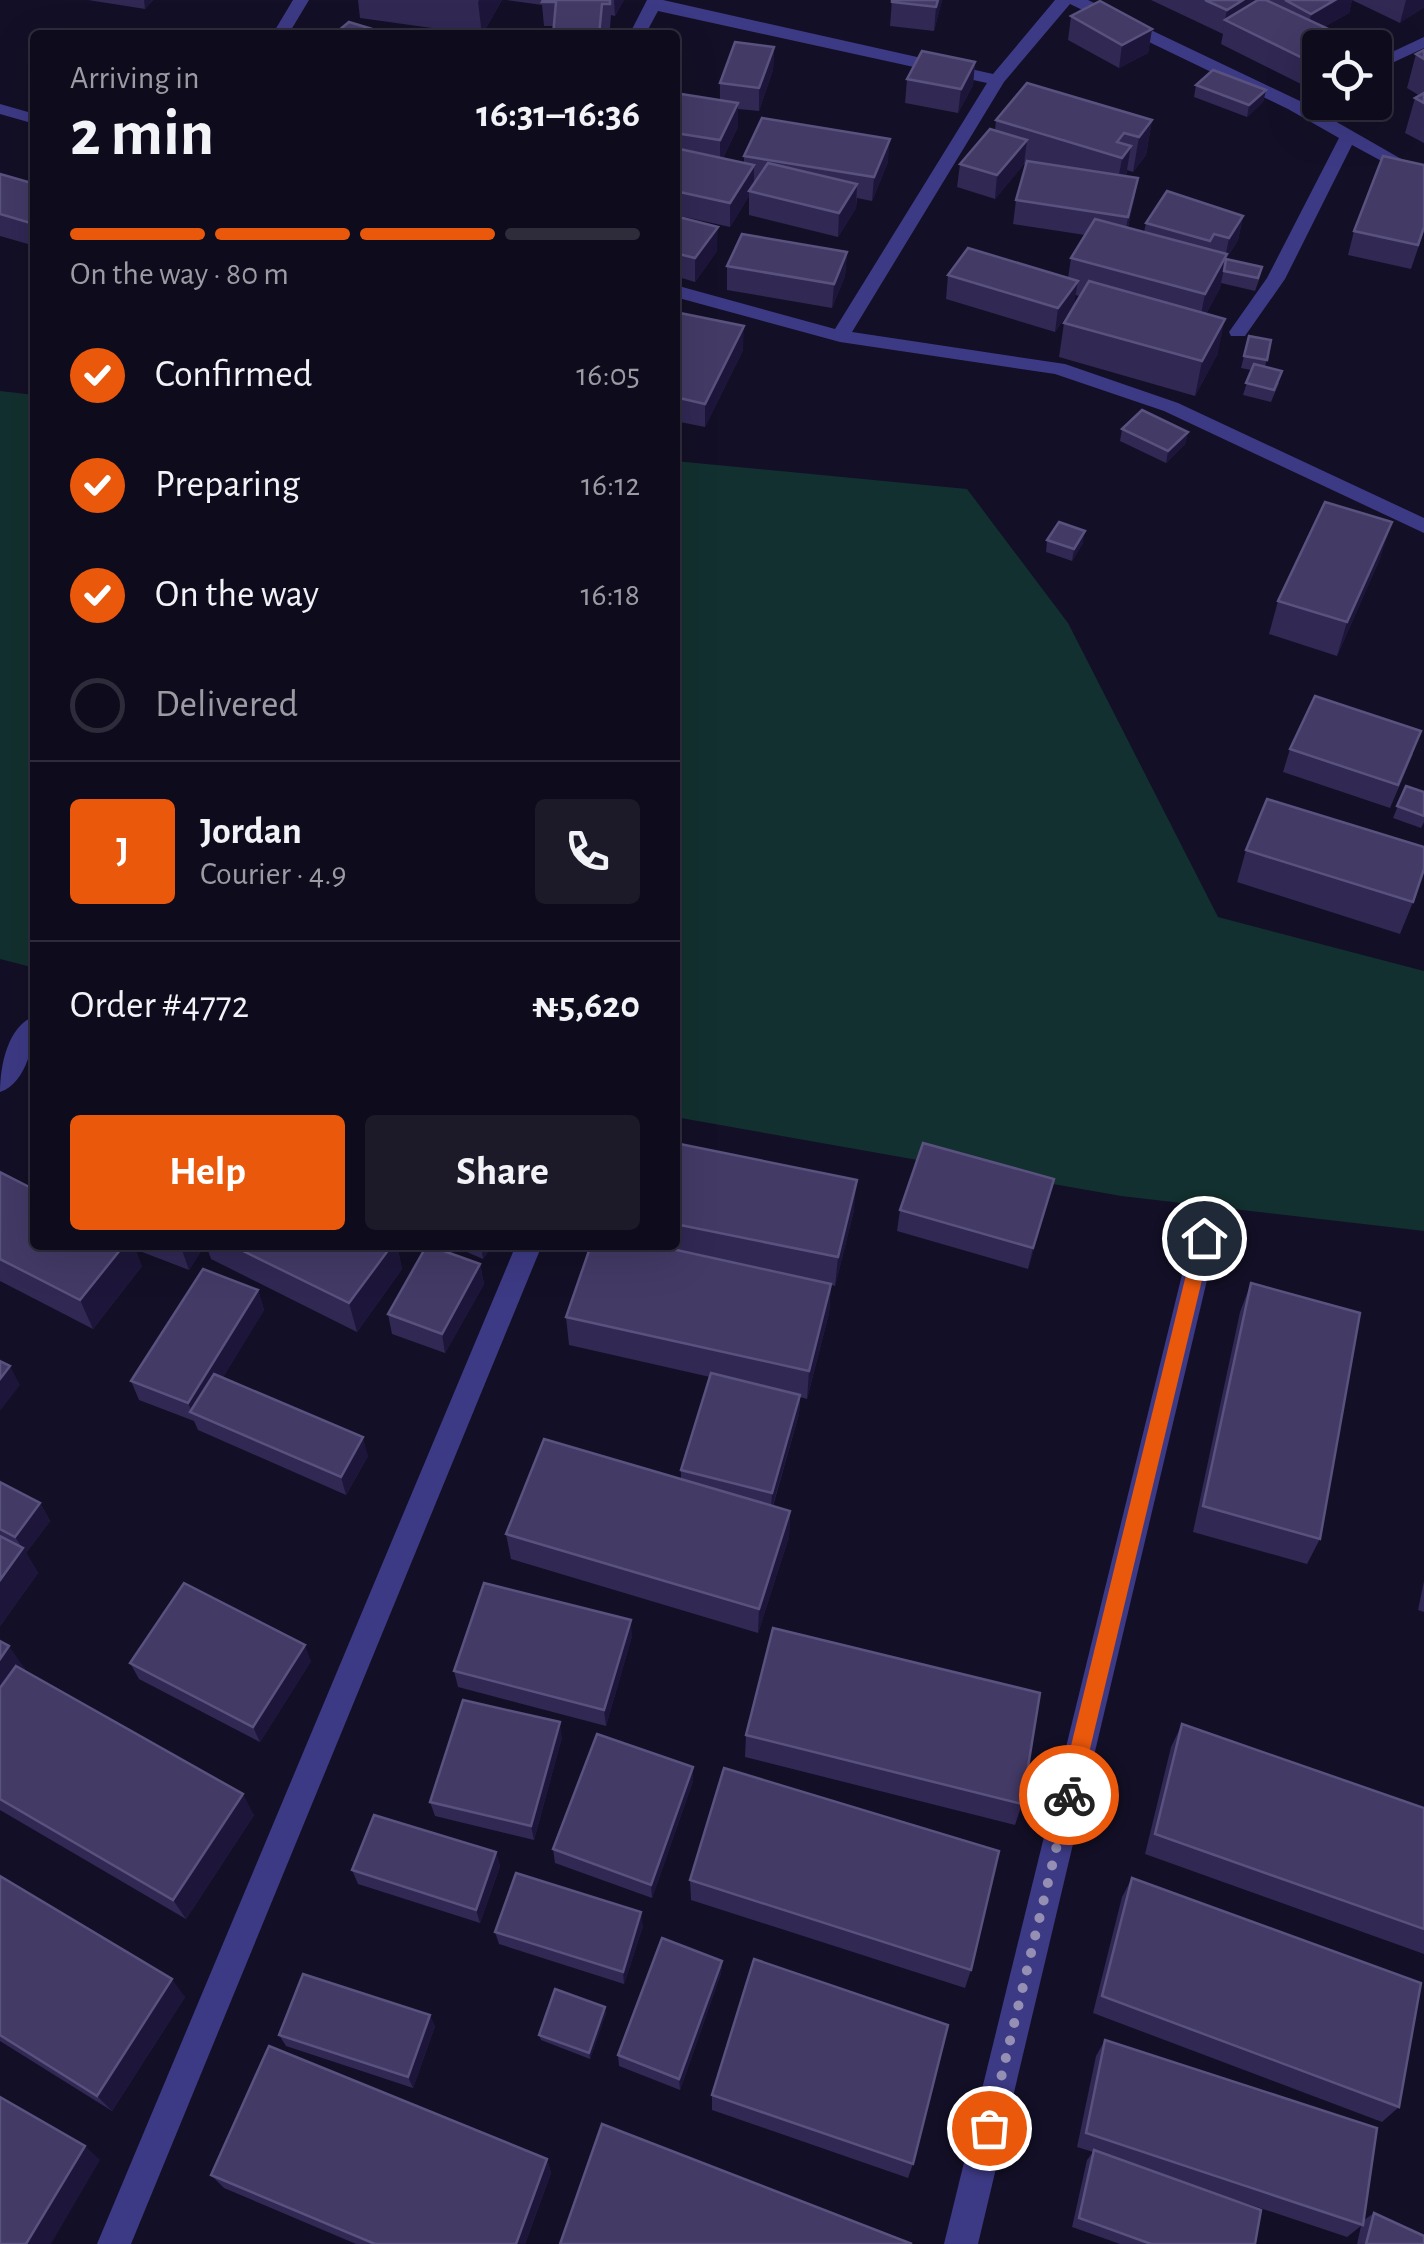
<!DOCTYPE html>
<meta charset="utf-8">
<style>
:root{--surface:#0e0b1c;--page:#1c1929;--text:#f1f3f6;--muted:#9b9ba3;--line:#2e2b3b;--accent:#ea580c}
body{margin:0;font-family:"Alegreya Sans",sans-serif;background:var(--page);color:var(--text);height:100vh;display:flex;flex-direction:column;font-size:38px;white-space:nowrap}
*{box-sizing:border-box;margin:0}
p{font-size:32px;color:var(--muted)}
.icon{flex:none;width:55px;height:55px;fill:none;stroke:currentColor;stroke-width:2;stroke-linecap:round;stroke-linejoin:round}
.map{position:relative;flex:1;overflow:hidden}
.panel{position:absolute;left:30px;top:30px;width:650px;height:1220px;display:flex;flex-direction:column;background:var(--surface);border-radius:10px;box-shadow:0 10px 40px #0002,0 0 0 2px var(--line)}
.panel>*{flex:none}
.fabs{position:absolute;left:1302px;top:30px;display:grid;gap:20px}
.fabs a{display:grid;place-items:center;width:90px;height:90px;border-radius:10px;background:var(--surface);box-shadow:0 10px 40px #0002,0 0 0 2px var(--line);font-size:50px}
.pin{position:absolute;display:grid;place-items:center;width:85px;height:85px;color:#fff;margin:-42px;border:5px solid #fff;border-radius:50%;box-shadow:0 2px 10px #0007}
.courier{position:absolute;display:grid;place-items:center;width:100px;height:100px;margin:-50px;border:8px solid #ea580c;border-radius:50%;background:#fff;color:#222;box-shadow:0 2px 12px #0007}
.overview em{font-style:normal;font-weight:700}
.overview div{display:flex;flex-direction:column-reverse}
.overview{display:flex;align-items:center;justify-content:space-between;height:170px;padding:0 40px}
h1{font-size:65px;font-weight:700;line-height:75px}
.bar{display:grid;grid-template-columns:repeat(4,1fr);gap:15px 10px;align-content:center;height:120px;padding:0 40px}
.bar i{height:12px;border-radius:8px;background:var(--line)}
.bar .current{background:var(--accent)}
.bar p{grid-column:span 4}
.line{display:flex;align-items:center;gap:25px;padding:0 40px;border-top:2px solid var(--line)}
.line div{flex:1}
.round{display:grid;place-items:center;flex:none;width:105px;height:105px;border-radius:10px;background:var(--page)}
ol{padding:0 40px;list-style:none}
li{display:flex;align-items:center;gap:30px;height:110px}
li p{margin-inline-start:auto}
li .icon{padding:10px;border-radius:50%;background:var(--accent);color:#fff;stroke-width:4}
li:last-child{color:var(--muted)}
li i{width:55px;height:55px;border:5px solid var(--line);border-radius:50%}
.action{display:flex;gap:20px;margin-top:auto;padding:20px 40px}
.action a{flex:1;height:115px;border-radius:10px;background:var(--accent);color:#fff;font-size:40px;font-weight:700;line-height:115px;text-align:center}
.action a+a{background:var(--page);color:var(--text)}
.map>svg:first-child{display:block}
</style>
<div class="map">
<svg width="1424" height="2244" viewBox="0 0 1424 2244">
<rect width="100%" height="100%" fill="#130f26"/>
<!-- green -->
<g fill="#12302f">
<path d="M0 391 35 395V968L0 959Z"/>
<path d="M675 461 967 489 1068 623 1218 917 1424 971V1231L1121 1196 675 1117Z"/>
</g>
<g fill="none" stroke-linecap="round" stroke-linejoin="round">
<!-- minor -->
<g fill="#3d3a85" fill-rule="evenodd">
<path d="M293 0H309L288 35H272Z"/>
<path d="M647 0H663L993 74 1055 0H1088L1300 101 1424 172V184L1352 145 1285 279 1245 336H1231L1229 332 1267 278 1339 138 1288 109 1070 4 1004 82 852 332 1065 364 1178 403 1424 518V533L1164 411 1055 374 840 342 675 297V285L835 329 987 83 658 11 645 35H629Z"/>
<path d="M1424 37V48L1375 71V60Z"/>
<path d="M0 104 35 114V124L0 114Z"/>
<path d="M35 1016C35 1041 27 1083 0 1092 0 1067 7 1026 35 1016Z"/>
<path d="M1204 1227 1213 1230 1217 1238 978 2244H944L1191 1238 1195 1230Z"/>
<path d="M516 1245H542L131 2244H97Z"/>
</g>
</g>
<!-- wall -->
<g fill="#312854">
<path d="M88 0H153L145 9Z"/>
<path d="M358 0H502L482 35 360 18Z"/>
<path d="M506 0H624L615 16 611 15 610 28H603L602 35H553L554 26H544L542 5Z"/>
<path d="M892 0H942L934 31 890 26Z"/>
<path d="M1151 0H1424L1400 23 1352 0 1349 13 1324 27 1320 83 1311 89 1221 44 1223 34Z"/>
<path d="M1071 16 1152 29 1148 53 1119 68 1068 40Z"/>
<path d="M774 47 773 70 759 111 738 109V127L723 158 744 163V156L888 162 872 201 857 198 856 208 838 237 749 215V196L730 227 676 215 717 251 695 282 675 276V93L720 100V83Z"/>
<path d="M1424 50V143L1405 133 1415 98 1420 96 1407 88 1416 54Z"/>
<path d="M975 62 973 85 958 113 905 103 907 79Z"/>
<path d="M1196 85 1266 90 1263 102 1247 117 1194 97Z"/>
<path d="M996 120H1152L1146 155 1133 172 1127 170 1126 176 1138 178 1128 227 1144 232 1146 223 1243 216 1238 240 1226 259 1262 267 1259 280 1255 291 1221 283 1220 288 1206 314 1218 353 1195 396 1059 357 1064 323 1080 296 1075 295 1074 304 1055 332 946 299 948 275 1068 278 1071 258 1085 235 1013 224 1016 200 1026 165 1024 164 995 199 957 187 960 164 995 130Z"/>
<path d="M0 174 35 184V246L0 236Z"/>
<path d="M1354 231H1424L1411 269 1348 255Z"/>
<path d="M847 252 845 276 832 308 727 290V266Z"/>
<path d="M675 312 743 350 705 427 675 421Z"/>
<path d="M1271 340 1265 367 1279 383 1271 402 1243 395 1251 370 1241 368 1244 356Z"/>
<path d="M1122 429 1188 432 1185 444 1166 463 1120 441Z"/>
<path d="M1047 540 1083 543 1072 561 1046 552Z"/>
<path d="M1381 556 1337 656 1269 634 1278 601Z"/>
<path d="M1290 749 1413 754 1390 808 1283 772Z"/>
<path d="M1406 786 1424 792V822L1421 828 1393 818Z"/>
<path d="M1246 850 1413 902 1400 934 1237 882Z"/>
<path d="M675 1143 854 1210 835 1286 831 1285 829 1313 807 1399 800 1397 799 1414 773 1506 790 1511 789 1537 758 1633 511 1559 506 1534 681 1479V1470L710 1377 569 1345 566 1317 591 1245H675Z"/>
<path d="M0 1172 142 1266 93 1329 0 1281Z"/>
<path d="M1054 1179 1028 1269 897 1231 900 1210Z"/>
<path d="M135 1245H205L189 1270 137 1250Z"/>
<path d="M206 1245H397L402 1269 357 1332 211 1259Z"/>
<path d="M451 1245H493L483 1259Z"/>
<path d="M480 1264 484 1284 445 1353 392 1334 388 1314Z"/>
<path d="M1251 1283 1320 1539 1307 1564 1193 1532 1240 1312Z"/>
<path d="M258 1290 264 1310 223 1377 368 1456 346 1495 198 1430 194 1421 139 1400 131 1381Z"/>
<path d="M0 1482 40 1503 50 1521 26 1553 38 1573 0 1626Z"/>
<path d="M1424 1581V1612L1418 1610Z"/>
<path d="M632 1636 606 1726 458 1687 454 1671Z"/>
<path d="M0 1641 25 1669 24 1670 254 1815 186 1919 0 1810Z"/>
<path d="M311 1661 260 1742 139 1679 130 1663Z"/>
<path d="M1182 1724 1424 1808V1954L1145 1854 1171 1747Z"/>
<path d="M746 1735 1022 1804 1015 1825 745 1757Z"/>
<path d="M562 1737 534 1840 435 1816 430 1802Z"/>
<path d="M693 1767V1781L652 1898 555 1863 553 1849Z"/>
<path d="M496 1852 500 1866 480 1923 358 1884 352 1870Z"/>
<path d="M0 1876 185 1997 112 2111 0 2041Z"/>
<path d="M1132 1878 1399 2107 1382 2122 1093 2013 1122 1897Z"/>
<path d="M690 1880 971 1970 965 1988 691 1900Z"/>
<path d="M643 1926 624 1984 499 1944 495 1932Z"/>
<path d="M722 1961 721 1973 680 2090 619 2066 618 2055Z"/>
<path d="M606 2013 590 2059 541 2040 539 2035Z"/>
<path d="M435 2026 413 2088 286 2046 279 2035Z"/>
<path d="M1105 2040 1364 2220 1374 2213 1424 2244H1357L1361 2226 1347 2237 1191 2185 1255 2244H1120L1072 2227 1087 2160 1093 2152 1077 2147 1096 2056Z"/>
<path d="M712 2095 913 2164 908 2178 712 2110Z"/>
<path d="M547 2159 551 2173 525 2244H356L224 2188 211 2175Z"/>
</g>
<!-- shaded-wall -->
<g fill="#1d163a">
<path d="M144 0H153L145 9Z"/>
<path d="M479 0H502L482 35 478 2Z"/>
<path d="M614 0H624L615 16Z"/>
<path d="M938 0H942L934 31 936 7Z"/>
<path d="M1243 0H1257L1225 20 1222 34 1227 10Z"/>
<path d="M1335 0H1352L1349 13 1306 37 1311 14Z"/>
<path d="M1406 0H1424V8L1400 23Z"/>
<path d="M1152 29 1148 53 1119 68 1122 45Z"/>
<path d="M774 47 773 70 759 111V88Z"/>
<path d="M975 62 973 85 958 113 961 89Z"/>
<path d="M1320 63V83L1311 89 1317 65Z"/>
<path d="M1266 90 1263 102 1247 117 1249 105Z"/>
<path d="M738 103V127L720 164V140Z"/>
<path d="M1152 120 1146 155 1133 172 1139 137Z"/>
<path d="M890 139 888 162 872 201 874 177Z"/>
<path d="M1027 140 1024 164 995 199 997 175Z"/>
<path d="M1131 146 1125 181 1116 192 1122 158Z"/>
<path d="M754 165V189L749 191V196L730 227V203Z"/>
<path d="M1138 178 1134 202 1124 241 1128 217Z"/>
<path d="M857 184 856 208 838 237 839 213Z"/>
<path d="M1243 216 1238 240 1226 259 1220 288 1198 329 1205 294 1225 258 1229 238Z"/>
<path d="M718 227 717 251 695 282V258Z"/>
<path d="M847 252 845 276 832 308 834 284Z"/>
<path d="M1078 281 1074 304 1055 332 1058 308Z"/>
<path d="M1225 319 1218 353 1195 396 1202 361Z"/>
<path d="M744 326 743 350 705 427V404Z"/>
<path d="M1188 432 1185 444 1166 463 1168 451Z"/>
<path d="M1392 522 1381 556 1337 656 1347 622Z"/>
<path d="M1085 531 1083 543 1072 561 1074 549Z"/>
<path d="M1054 1179 1049 1200 1028 1269 1033 1248Z"/>
<path d="M857 1180 854 1210 835 1286 838 1257Z"/>
<path d="M124 1245H134L142 1266 93 1329 80 1300Z"/>
<path d="M185 1245H205L189 1270 182 1250Z"/>
<path d="M392 1245H397L402 1269 357 1332 349 1303Z"/>
<path d="M481 1245H493L483 1259Z"/>
<path d="M480 1264 484 1284 445 1353 442 1334Z"/>
<path d="M831 1284 829 1313 807 1399 809 1371Z"/>
<path d="M258 1290 264 1310 200 1416 192 1412 188 1403Z"/>
<path d="M10 1366 20 1385 0 1411V1379Z"/>
<path d="M800 1395 799 1414 771 1511 772 1493Z"/>
<path d="M363 1437 368 1456 346 1495 341 1477Z"/>
<path d="M40 1503 50 1521 26 1553 38 1573 0 1626V1580L23 1549 15 1537Z"/>
<path d="M790 1511 789 1537 758 1633 759 1609Z"/>
<path d="M631 1620 632 1636 606 1726 604 1710Z"/>
<path d="M305 1645 311 1661 260 1742 253 1727Z"/>
<path d="M9 1646 25 1669 0 1706V1659Z"/>
<path d="M560 1722 562 1737 534 1840 531 1826Z"/>
<path d="M693 1767V1781L652 1898 651 1885Z"/>
<path d="M243 1794 254 1815 186 1919 173 1900Z"/>
<path d="M496 1852 500 1866 480 1923 476 1910Z"/>
<path d="M641 1912 643 1926 624 1984 623 1972Z"/>
<path d="M722 1961 721 1973 680 2090 679 2079Z"/>
<path d="M172 1979 185 1997 112 2111 97 2096Z"/>
<path d="M605 2007 606 2013 590 2059 589 2053Z"/>
<path d="M430 2015 435 2026 413 2088 408 2077Z"/>
<path d="M85 2146 100 2160 51 2244H26Z"/>
<path d="M547 2159 551 2173 525 2244H516Z"/>
</g>
<!-- building -->
<g fill="#433a66" stroke="#5a527e" stroke-width="2.5">
<path d="M543 0H610V4H602L599 35H608H540H553L556 2H542Z"/>
<path d="M892 0H938L936 7 892 2Z"/>
<path d="M1205 0H1243L1227 10Z"/>
<path d="M1258 0H1266L1354 41 1344 48H1320V63L1317 65 1225 20Z"/>
<path d="M1285 0H1335L1311 14Z"/>
<path d="M1100 1 1152 29 1122 45 1071 16Z"/>
<path d="M349 22 392 35H333Z"/>
<path d="M735 42 774 47 759 88 720 83Z"/>
<path d="M1424 50V59L1416 54Z"/>
<path d="M922 51 975 62 961 89 907 79Z"/>
<path d="M1213 70 1266 90 1249 105 1196 85Z"/>
<path d="M1027 83 1152 120 1139 137 1124 133 1117 142 1131 146 1122 158 996 120Z"/>
<path d="M675 93 738 103 720 140 675 133Z"/>
<path d="M1424 93V103L1415 98Z"/>
<path d="M762 118 890 139 874 177 744 156Z"/>
<path d="M990 129 1027 140 997 175 960 164Z"/>
<path d="M675 148 754 165 730 203 675 191Z"/>
<path d="M1383 156 1424 165V227L1418 245 1354 231Z"/>
<path d="M1027 161 1138 178 1128 217 1016 200Z"/>
<path d="M768 163 857 184 839 213 749 191Z"/>
<path d="M0 174 35 184 34 224 0 214Z"/>
<path d="M1167 191 1243 216 1229 238 1214 234 1210 241 1146 223Z"/>
<path d="M675 216 718 227 695 258 675 253Z"/>
<path d="M1095 219 1227 254 1205 294 1071 258Z"/>
<path d="M742 234 847 252 834 284 727 266Z"/>
<path d="M968 248 1078 281 1058 308 948 275Z"/>
<path d="M1226 259 1262 267 1258 278 1224 271Z"/>
<path d="M1089 281 1225 319 1202 361 1064 323Z"/>
<path d="M675 312 744 326 705 404 675 397Z"/>
<path d="M1249 336 1271 340 1267 360 1244 356Z"/>
<path d="M1254 364 1282 371 1274 390 1246 383Z"/>
<path d="M1142 410 1188 432 1168 451 1122 429Z"/>
<path d="M1325 502 1392 522 1347 622 1278 601Z"/>
<path d="M1059 522 1085 531 1074 549 1047 540Z"/>
<path d="M1315 696 1421 731 1398 785 1290 749Z"/>
<path d="M1406 786 1424 792V816L1397 806Z"/>
<path d="M1267 799 1424 847V869L1413 902 1246 850Z"/>
<path d="M675 1143 857 1180 838 1257 675 1224Z"/>
<path d="M923 1143 1054 1179 1033 1248 900 1210Z"/>
<path d="M0 1172 35 1190V1245H124L80 1300 0 1259Z"/>
<path d="M169 1245H185L182 1250Z"/>
<path d="M231 1245H392L349 1303Z"/>
<path d="M427 1245 480 1264 442 1334 388 1314Z"/>
<path d="M591 1245H654L831 1284 809 1371 566 1317Z"/>
<path d="M203 1269 258 1290 188 1403 131 1381Z"/>
<path d="M1251 1283 1360 1313 1320 1539 1203 1506Z"/>
<path d="M0 1361 10 1366 0 1379Z"/>
<path d="M711 1373 800 1395 772 1493 681 1470Z"/>
<path d="M214 1374 363 1437 341 1477 190 1412Z"/>
<path d="M544 1439 790 1511 759 1609 506 1534Z"/>
<path d="M0 1482 40 1503 15 1537 0 1529Z"/>
<path d="M0 1536 23 1548 0 1580Z"/>
<path d="M184 1583 305 1645 253 1727 130 1663Z"/>
<path d="M484 1583 631 1620 604 1710 454 1671Z"/>
<path d="M773 1628 1040 1693 1022 1804 746 1735Z"/>
<path d="M0 1641 9 1646 0 1659Z"/>
<path d="M16 1666 243 1794 173 1900 0 1799V1688Z"/>
<path d="M463 1700 560 1722 531 1826 430 1802Z"/>
<path d="M1182 1724 1424 1808V1929L1155 1834Z"/>
<path d="M597 1734 693 1767 651 1885 553 1849Z"/>
<path d="M724 1768 999 1851 971 1970 690 1880Z"/>
<path d="M374 1815 496 1852 476 1910 352 1870Z"/>
<path d="M516 1873 641 1912 623 1972 495 1932Z"/>
<path d="M0 1876 172 1979 97 2096 0 2035Z"/>
<path d="M1132 1878 1421 1983 1399 2107 1102 1996Z"/>
<path d="M662 1938 722 1961 679 2079 618 2055Z"/>
<path d="M754 1959 948 2025 913 2164 712 2095Z"/>
<path d="M303 1974 430 2015 408 2077 279 2035Z"/>
<path d="M555 1989 605 2007 589 2053 539 2035Z"/>
<path d="M1105 2040 1377 2128 1363 2225 1086 2133Z"/>
<path d="M269 2046 547 2159 516 2244H375L211 2175Z"/>
<path d="M0 2097 85 2146 26 2244H0Z"/>
<path d="M602 2124 912 2244H560Z"/>
<path d="M1094 2150 1261 2210 1255 2244H1151L1079 2218Z"/>
<path d="M1374 2213 1424 2236V2244H1366Z"/>
</g>
<!-- route -->
<path fill="#ea580c" d="M1204 1231 1212 1238 1079 1795 1069 1805 1059 1795 1195 1238Z"/>
<g fill="none" stroke-linecap="round" stroke-linejoin="round">
<!-- done -->
<path stroke="#948fb3" stroke-width="10" stroke-dasharray="0 18" d="M989 2128 1069 1795"/>
</g>
</svg>
<div class="fabs">
<a><svg class="icon" aria-label="locate" viewBox="0 0 24 24"><circle cx="12" cy="12" r="6"/><path d="M12 2v4M12 18v4M2 12h4M18 12h4"/></svg></a>
</div>
<div class="pin" style="left:989px;top:2128px;background:#ea580c"><svg class="icon" aria-label="bag" viewBox="0 0 24 24"><path d="M5 8h14l-1 12H6zM9 8a3 3 0 0 1 6 0"/></svg></div>
<div class="pin" style="left:1204px;top:1238px;background:#1f2937"><svg class="icon" aria-label="home" viewBox="0 0 24 24"><path d="M3 11l9-7 9 7M6 9v11h12V9"/></svg></div>
<div class="courier" style="left:1069px;top:1795px"><svg class="icon" aria-label="bike" viewBox="0 0 24 24"><circle cx="6" cy="16" r="4"/><circle cx="18" cy="16" r="4"/><path d="M6 16l4-8h5l3 8M10 8l3 8H6M13 5h3"/></svg></div>
<section class="panel">
<div class="overview"><div><h1>2 min</h1><p>Arriving in</p></div><em>16:31–16:36</em></div>
<div class="bar"><i class="current"></i><i class="current"></i><i class="current"></i><i></i><p>On the way · 80 m</p></div>
<ol>
<li><svg class="icon" aria-label="check" viewBox="0 0 24 24"><path d="M5 12l5 5 9-10"/></svg>Confirmed<p>16:05</p></li>
<li><svg class="icon" aria-label="check" viewBox="0 0 24 24"><path d="M5 12l5 5 9-10"/></svg>Preparing<p>16:12</p></li>
<li><svg class="icon" aria-label="check" viewBox="0 0 24 24"><path d="M5 12l5 5 9-10"/></svg>On the way<p>16:18</p></li>
<li><i></i>Delivered</li>
</ol>
<div class="line" style="height:180px"><b class="round" style="background:var(--accent);color:#fff">J</b><div><b>Jordan</b><p>Courier · 4.9</p></div><a class="round"><svg class="icon" aria-label="phone" viewBox="0 0 24 24"><path d="M5 4h4l2 5-3 2q2 4 5 5l2-3 5 2v4C11 20 4 13 5 4z"/></svg></a></div>
<div class="line" style="height:130px"><div>Order #4772</div><b>₦5,620</b></div>
<div class="action"><a>Help</a><a>Share</a></div>
</section>
</div>
